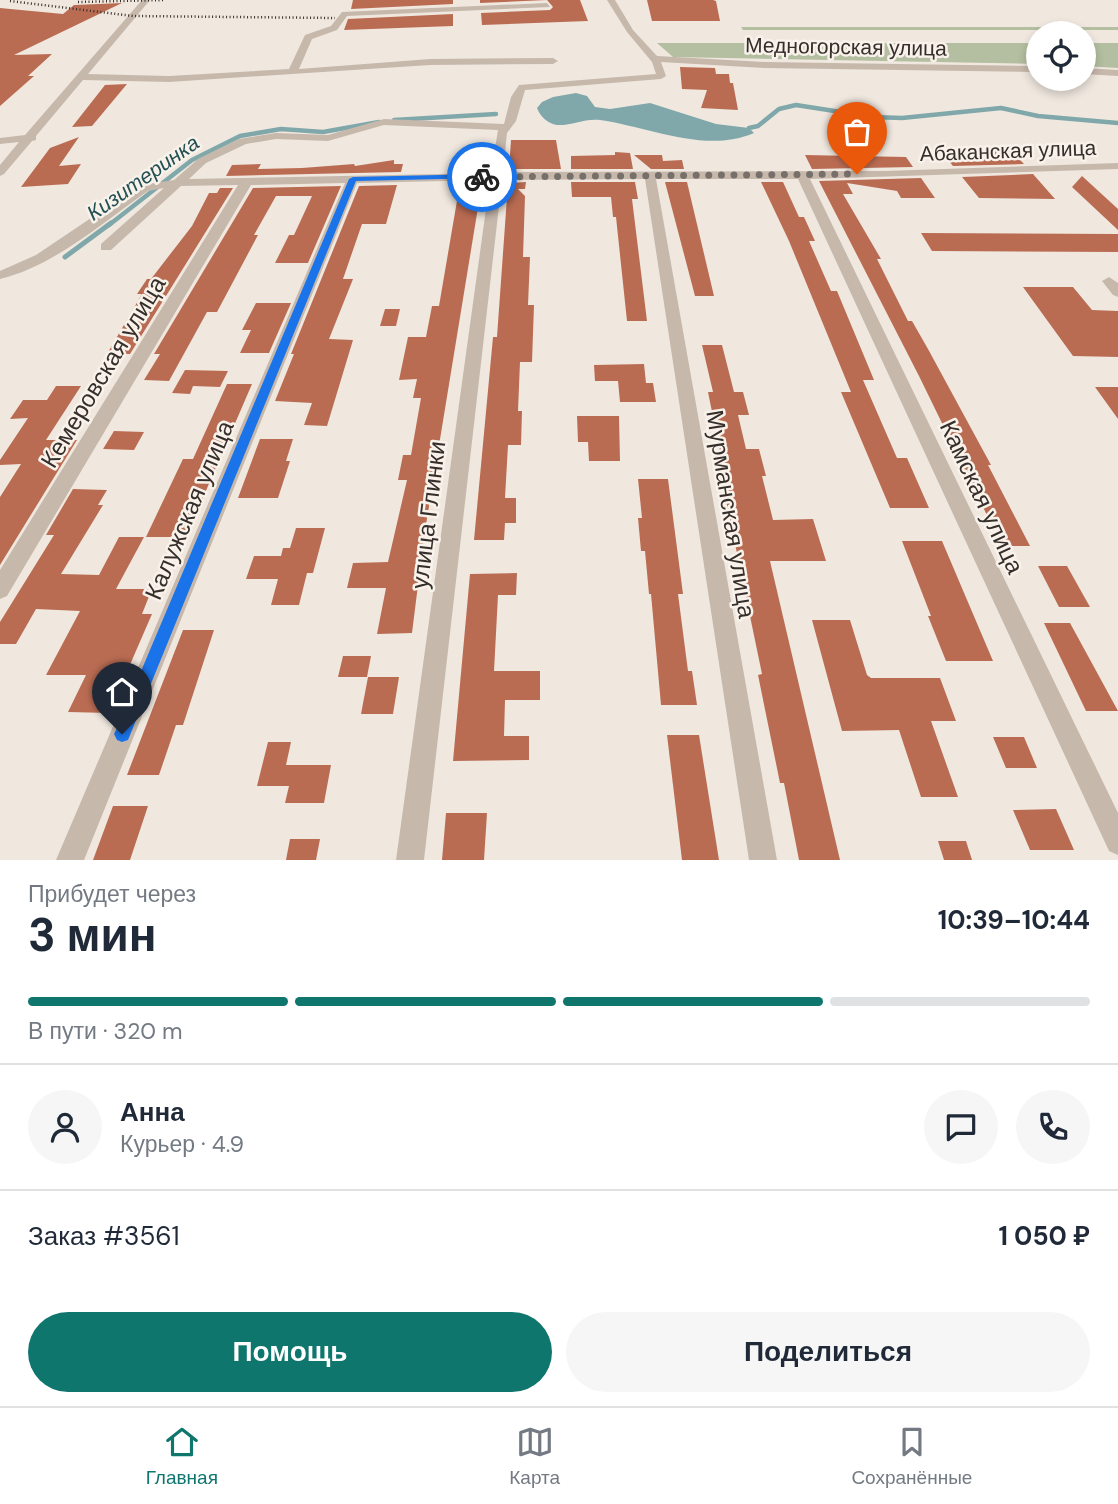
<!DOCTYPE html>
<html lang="ru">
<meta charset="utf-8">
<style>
:root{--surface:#fff;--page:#f6f6f7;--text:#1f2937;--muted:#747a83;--line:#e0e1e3;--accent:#0f766e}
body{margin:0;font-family:"DM Sans",sans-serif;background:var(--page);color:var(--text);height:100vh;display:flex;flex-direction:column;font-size:26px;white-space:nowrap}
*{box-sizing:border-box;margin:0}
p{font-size:23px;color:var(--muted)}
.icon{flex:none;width:38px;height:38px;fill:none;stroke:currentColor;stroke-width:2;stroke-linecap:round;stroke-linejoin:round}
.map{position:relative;height:860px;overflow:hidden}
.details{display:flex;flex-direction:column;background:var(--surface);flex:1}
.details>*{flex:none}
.tools{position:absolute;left:1026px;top:21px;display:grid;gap:14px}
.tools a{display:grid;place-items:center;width:70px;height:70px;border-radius:50%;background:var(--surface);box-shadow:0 4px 10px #0003;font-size:35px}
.pin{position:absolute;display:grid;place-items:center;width:60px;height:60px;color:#fff;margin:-72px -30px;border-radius:50% 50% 50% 0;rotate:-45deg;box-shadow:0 0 7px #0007}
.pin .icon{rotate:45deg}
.courier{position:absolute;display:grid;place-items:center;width:70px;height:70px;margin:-35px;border:5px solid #1a73e8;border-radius:50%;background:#fff;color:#222;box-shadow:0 2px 9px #0007}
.overview em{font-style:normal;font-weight:700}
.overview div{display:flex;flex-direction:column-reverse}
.overview{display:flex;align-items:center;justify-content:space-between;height:119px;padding:0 28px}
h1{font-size:46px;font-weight:700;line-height:52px}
.bar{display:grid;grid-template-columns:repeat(4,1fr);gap:10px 7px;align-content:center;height:84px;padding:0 28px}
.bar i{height:9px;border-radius:5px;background:var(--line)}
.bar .current{background:var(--accent)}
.bar p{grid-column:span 4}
.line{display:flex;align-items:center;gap:18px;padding:0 28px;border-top:2px solid var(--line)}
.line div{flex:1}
.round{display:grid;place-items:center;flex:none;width:74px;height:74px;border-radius:37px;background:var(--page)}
.cta{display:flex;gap:14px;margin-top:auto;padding:14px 28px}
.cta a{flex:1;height:80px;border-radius:42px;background:var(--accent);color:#fff;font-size:28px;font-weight:700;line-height:80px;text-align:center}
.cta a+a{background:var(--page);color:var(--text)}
.tabs{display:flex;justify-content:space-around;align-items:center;height:98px;border-top:2px solid var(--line);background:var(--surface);font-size:19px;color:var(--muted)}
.tabs a{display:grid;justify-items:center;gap:4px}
.tabs .current{color:var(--accent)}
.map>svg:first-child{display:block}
</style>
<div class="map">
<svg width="1118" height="860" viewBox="0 0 1118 860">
<rect width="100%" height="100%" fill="#f0e8df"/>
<!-- green -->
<g fill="#b4bea0">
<path d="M741 27H1118V30H743Z"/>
<path d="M657 43H1038V64L673 57Z"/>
<path d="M1083 43H1118V68L1083 66Z"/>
</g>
<!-- water -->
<path fill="#80a8aa" d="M576 93 587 96 595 107 610 109 650 103 716 124 749 128 754 133C706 154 649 127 600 120 585 118 571 126 557 125 548 124 540 116 537 108L542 102 553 97Z"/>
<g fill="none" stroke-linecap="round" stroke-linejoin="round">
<!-- stream-far1 -->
<g stroke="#80a8aa" stroke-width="4.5">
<path d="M394 120 496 114"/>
<path d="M749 128 758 126 779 109 796 105 873 117 902 118 1001 108 1038 116 1118 123"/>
<path d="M109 225 192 160 240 136 281 129 323 132 379 122"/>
</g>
<!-- stream -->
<path stroke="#80a8aa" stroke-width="5" d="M65 257 111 223"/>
</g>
<!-- building -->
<g fill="#ba6c53">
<path d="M353 0H453V4L351 9Z"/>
<path d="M480 0H580L588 21 482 25 481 13 550 10 553 7 547 0 480 3Z"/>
<path d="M647 0H713L716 1 720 21H652Z"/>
<path d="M122 3 14 55 52 54 28 76H34L0 106V8L63 14 74 5Z"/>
<path d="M453 14V26L344 30 348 19Z"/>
<path d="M680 67 715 68 716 74H729L730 83H733L738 110 701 108 707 90 682 89Z"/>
<path d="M127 84 92 126 72 127 105 85Z"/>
<path d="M79 137 59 166 81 164 68 184 21 187 50 148Z"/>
<path d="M511 140H556L561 169H509Z"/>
<path d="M962 150H1011L1024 164 953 166 944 155H966Z"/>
<path d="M615 152 630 153 633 169H571V156L615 155Z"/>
<path d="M634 155H662L663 161 682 160 684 169H651Z"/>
<path d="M805 155 906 157 913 167 812 169Z"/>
<path d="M394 160V164H403L401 172 226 176 232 165 261 164 258 169 302 168 354 164 355 166Z"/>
<path d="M456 161H485L483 171H454Z"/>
<path d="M1033 174 1055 199 979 198 962 177Z"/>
<path d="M1082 176 1118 209V230L1072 187Z"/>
<path d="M921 178 935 198H901L897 191 847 183 853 194H843L881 259H877L908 321H912L928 349 991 465H988L1030 546H1002L919 376 819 181Z"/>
<path d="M526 182 525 189H518L525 196 523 257H530L528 305H534L532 362H520L518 411H522L521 445H508L505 498H516V523H505L504 540H474L493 337H497L508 183Z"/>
<path d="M571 182H635L638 199H632L647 321H627L616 217H613L611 197H572Z"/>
<path d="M665 182H687L714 296H695Z"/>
<path d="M761 182H783L799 217H804L815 241H809L831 291H837L874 380H863L897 458H907L929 508H890L841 392H851L789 241Z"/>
<path d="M482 183 424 537 412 633 377 634 386 588H347L353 563 388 562 407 480H398L403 455H411L421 398H413L417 379 399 380 408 337H426L432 306H439L459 189H449L451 184Z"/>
<path d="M397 185 386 224H362L343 279H353L329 339 353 340 327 426 304 425 312 403 275 401 294 354H291L359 186Z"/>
<path d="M341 186 308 263H275L289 235H294L312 196H276L254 235H258L217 312H207L169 381 144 380 160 354H154L253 188Z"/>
<path d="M220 188H233L130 354H107L142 294H137L147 279H151L192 226 209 193H217Z"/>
<path d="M921 233 1118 234V252L932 251Z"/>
<path d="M1023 287H1073L1092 310 1118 311V357L1073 356Z"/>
<path d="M256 303H291L269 353H240L251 330H242Z"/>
<path d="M385 309H400L396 326H380Z"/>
<path d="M702 345H722L734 392H743L749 415H738L746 449H759L766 476H762L773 520 813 519 826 561H770L840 860H799L784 783H780L758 675 762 674 722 481H726L708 392H713Z"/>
<path d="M644 364 646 383H653L656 402H620L618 381H595L594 365Z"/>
<path d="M185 370 228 371 220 387 193 386 190 394 172 393Z"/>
<path d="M227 384H252L186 537H146L183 459H193Z"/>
<path d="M56 386H81L46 440H77L0 565V497L21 464 0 465V460L28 418 10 419 23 400H47Z"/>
<path d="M1095 387H1118V419Z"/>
<path d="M577 416H619L620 461H589L588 442H578Z"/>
<path d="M114 431 144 432 134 450 103 449Z"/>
<path d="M260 439H293L286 461H290L278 498H238Z"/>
<path d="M638 479H668L683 594H678L688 671H692L697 705H661L651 594H649L645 551H641L638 518H642Z"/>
<path d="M73 489 107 490 98 505H103L61 574 99 575 119 537H144L116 589H152L142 614H152L109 713 68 712 86 675H46L80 611 36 609 16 644H0V622L54 535H46Z"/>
<path d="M296 528H325L313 573H307L299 605H271L278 579H246L254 556H281L283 548H290Z"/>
<path d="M902 541H942L993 661H946L928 616H931Z"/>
<path d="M1038 566H1067L1090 607H1059Z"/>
<path d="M517 573 516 595H498L494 671H540V700H505L504 736H529V760L453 761 470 574Z"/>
<path d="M812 620H850L867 675 871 678H940L956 721H931L958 797H921L899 730 842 731Z"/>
<path d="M1044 623H1070L1118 711H1086Z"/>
<path d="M183 630H214L183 725H176L159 775H127Z"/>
<path d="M343 656H371L367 677H338Z"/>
<path d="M368 677H399L393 714H361Z"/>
<path d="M667 735H699L719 860H682Z"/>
<path d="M993 737H1024L1037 768H1006Z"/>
<path d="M268 742H291L286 765H331L324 803H285L289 786H257Z"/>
<path d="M113 806H148L130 860H93Z"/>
<path d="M1056 809 1074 850H1030L1013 810Z"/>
<path d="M446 813H487L484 860H442Z"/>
<path d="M290 839H320L316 860H286Z"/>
<path d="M938 841H966L972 860H944Z"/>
</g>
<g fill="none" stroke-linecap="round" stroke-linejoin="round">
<!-- minor -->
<g fill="#c7b8ac" fill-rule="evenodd">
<path d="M142 0H150L88 74 169 76 289 69 305 35 331 26 342 12 547 3 550 7 347 16 337 30 312 39 299 69 430 59 553 58 558 61 553 64 430 65 169 82 83 80 36 136V140L32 141 4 174 0 176V165L19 142 0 144V138L25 135Z"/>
<path d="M607 0H615L633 30 657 56 764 62 1038 66V72L764 68 661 62 666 76 661 79 525 90 516 121 507 133 503 172 884 171 1118 163V169L810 179 1118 813V855L1109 851 798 179H656L777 860H749L645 179 502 180 424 860H396L490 180 357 183 84 860H56L345 183 251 185 7 596 0 599V570L238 185 181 186 111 250H101V244L164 188 148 191C102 223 54 266 0 279V271L36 255 140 185 174 180 198 159 239 139 276 133 328 135 384 119 504 124 511 97 519 85 656 74 652 62 627 32ZM384 125 498 130 491 173 189 179 206 163 246 144 276 139 328 141Z"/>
<path d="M1083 68 1118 70V76L1083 74Z"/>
<path d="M1109 277 1118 283V297L1113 295 1102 281Z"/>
</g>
<!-- rail -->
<g stroke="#362e2a" stroke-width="2.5" stroke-dasharray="1 2.5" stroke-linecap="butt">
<path d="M10 1 133 16 335 18"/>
<path d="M78 2 165 0"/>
</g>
</g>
<!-- route -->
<path fill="#1a73e8" d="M482 174 485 178 356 181 128 740 122 742 117 740 114 734 117 728 349 179 353 177Z"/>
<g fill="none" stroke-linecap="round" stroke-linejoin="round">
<!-- done -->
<path stroke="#776f69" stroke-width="7" stroke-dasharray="0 12.6" d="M482 177 857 174"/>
</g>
<g text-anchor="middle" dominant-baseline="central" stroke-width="5" stroke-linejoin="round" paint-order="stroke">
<!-- far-street labels -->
<g font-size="21" fill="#362e2a" stroke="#f8f2eb">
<text transform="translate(846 47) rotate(1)">Медногорская улица</text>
<text transform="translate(1008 151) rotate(-2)">Абаканская улица</text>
</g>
<!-- far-water labels -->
<g font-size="21" font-style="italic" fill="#235053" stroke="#f8f2eb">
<text transform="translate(143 178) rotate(-35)">Кизитеринка</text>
</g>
<!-- street labels -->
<g font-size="24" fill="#362e2a" stroke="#f8f2eb">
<text transform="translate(103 372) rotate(-59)">Кемеровская улица</text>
<text transform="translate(982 497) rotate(65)">Камская улица</text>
<text transform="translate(189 510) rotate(-67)">Калужская улица</text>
<text transform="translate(731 514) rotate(81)">Мурманская улица</text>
<text transform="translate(428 515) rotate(-83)">улица Глинки</text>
</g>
</g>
</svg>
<div class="tools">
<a><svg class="icon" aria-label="locate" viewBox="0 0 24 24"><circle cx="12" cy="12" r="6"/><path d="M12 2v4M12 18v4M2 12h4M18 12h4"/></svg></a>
</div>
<div class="pin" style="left:857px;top:174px;background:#ea580c"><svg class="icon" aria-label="bag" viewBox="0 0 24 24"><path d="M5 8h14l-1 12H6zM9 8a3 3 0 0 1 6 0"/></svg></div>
<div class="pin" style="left:122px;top:734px;background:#1f2937"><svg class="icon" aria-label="home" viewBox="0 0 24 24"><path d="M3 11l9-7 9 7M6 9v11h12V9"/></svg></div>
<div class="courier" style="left:482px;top:177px"><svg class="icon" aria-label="bike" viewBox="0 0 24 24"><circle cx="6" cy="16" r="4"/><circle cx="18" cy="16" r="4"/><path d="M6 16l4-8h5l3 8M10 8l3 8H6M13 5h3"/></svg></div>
</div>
<section class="details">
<div class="overview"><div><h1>3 мин</h1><p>Прибудет через</p></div><em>10:39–10:44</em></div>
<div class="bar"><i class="current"></i><i class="current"></i><i class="current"></i><i></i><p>В пути · 320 m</p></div>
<div class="line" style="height:126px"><a class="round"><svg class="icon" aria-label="person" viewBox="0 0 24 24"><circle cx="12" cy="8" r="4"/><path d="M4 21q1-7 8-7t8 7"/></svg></a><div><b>Анна</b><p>Курьер · 4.9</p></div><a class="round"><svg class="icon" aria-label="chat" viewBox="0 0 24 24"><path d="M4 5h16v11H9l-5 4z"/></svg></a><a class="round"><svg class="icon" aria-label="phone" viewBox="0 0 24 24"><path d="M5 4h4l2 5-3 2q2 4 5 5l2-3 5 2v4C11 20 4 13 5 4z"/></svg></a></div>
<div class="line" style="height:91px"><div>Заказ #3561</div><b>1 050 ₽</b></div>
<div class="cta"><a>Помощь</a><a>Поделиться</a></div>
</section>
<nav class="tabs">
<a class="current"><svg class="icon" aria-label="home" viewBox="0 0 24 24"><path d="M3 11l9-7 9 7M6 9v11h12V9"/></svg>Главная</a>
<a><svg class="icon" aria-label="map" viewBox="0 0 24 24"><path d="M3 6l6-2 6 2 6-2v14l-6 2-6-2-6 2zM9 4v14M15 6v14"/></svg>Карта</a>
<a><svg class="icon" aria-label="saved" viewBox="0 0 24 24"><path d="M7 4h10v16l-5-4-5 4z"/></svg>Сохранённые</a>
</nav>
